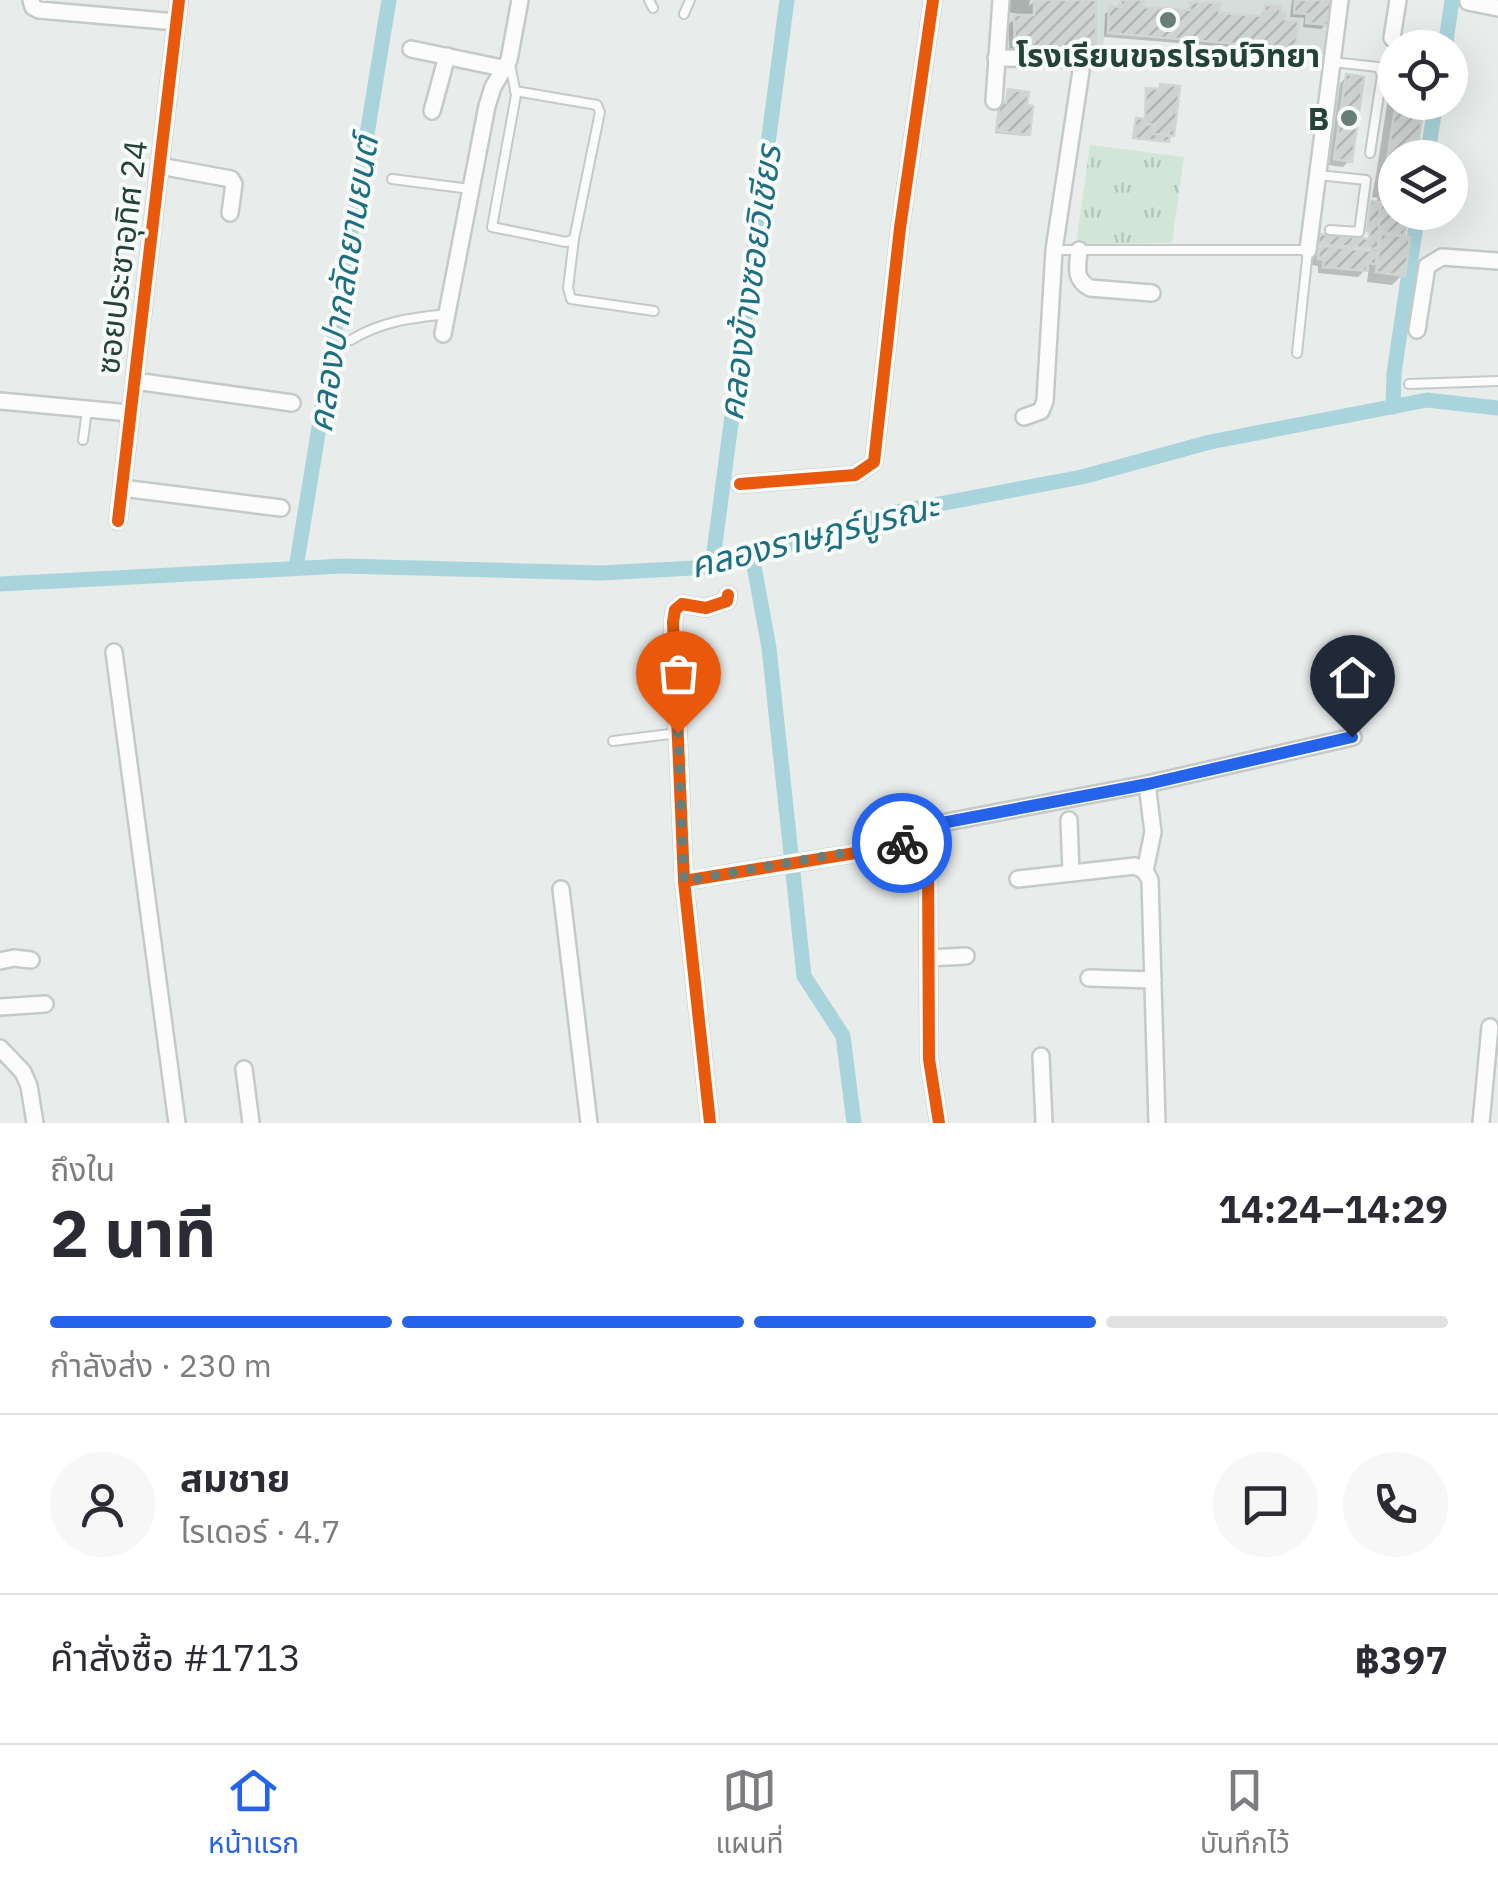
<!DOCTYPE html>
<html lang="th">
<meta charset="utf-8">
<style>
:root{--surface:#fff;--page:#f7f7f7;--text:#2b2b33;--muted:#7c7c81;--line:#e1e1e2;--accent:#2563eb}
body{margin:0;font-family:"IBM Plex Sans","Noto Sans Thai",sans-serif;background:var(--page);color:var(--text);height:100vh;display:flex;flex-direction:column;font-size:38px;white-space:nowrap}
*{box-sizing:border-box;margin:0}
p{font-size:32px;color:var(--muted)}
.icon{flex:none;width:55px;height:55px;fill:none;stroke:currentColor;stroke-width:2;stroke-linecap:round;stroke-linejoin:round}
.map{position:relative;height:1123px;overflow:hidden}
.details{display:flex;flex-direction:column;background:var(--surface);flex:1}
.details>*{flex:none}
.controls{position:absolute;left:1378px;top:30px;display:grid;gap:20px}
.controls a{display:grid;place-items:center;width:90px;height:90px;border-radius:50%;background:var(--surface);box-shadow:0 10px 40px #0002;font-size:50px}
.pin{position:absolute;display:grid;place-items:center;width:85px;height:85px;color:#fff;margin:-102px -42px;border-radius:50% 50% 50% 0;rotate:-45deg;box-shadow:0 0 10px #0007}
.pin .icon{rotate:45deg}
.courier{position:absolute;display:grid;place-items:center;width:100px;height:100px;margin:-50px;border:8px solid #2563eb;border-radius:50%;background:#fff;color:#222;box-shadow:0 2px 12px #0007}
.head em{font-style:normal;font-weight:700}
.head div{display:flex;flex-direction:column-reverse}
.head{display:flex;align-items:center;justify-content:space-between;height:170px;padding:0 50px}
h1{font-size:65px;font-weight:700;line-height:75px}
.bar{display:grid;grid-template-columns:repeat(4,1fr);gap:15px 10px;align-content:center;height:120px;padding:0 50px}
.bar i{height:12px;border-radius:8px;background:var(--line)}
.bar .active{background:var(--accent)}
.bar p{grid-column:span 4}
.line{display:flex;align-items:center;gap:25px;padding:0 50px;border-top:2px solid var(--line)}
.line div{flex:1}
.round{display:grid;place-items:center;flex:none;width:105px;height:105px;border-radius:52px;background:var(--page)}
.tabs{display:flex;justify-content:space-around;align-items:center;height:140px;border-top:2px solid var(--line);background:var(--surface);font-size:28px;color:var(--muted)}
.tabs a{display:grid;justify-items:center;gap:5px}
.tabs .active{color:var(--accent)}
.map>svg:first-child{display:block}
</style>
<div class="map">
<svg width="1498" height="1123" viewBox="0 0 1498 1123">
<defs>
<pattern id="grass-tufts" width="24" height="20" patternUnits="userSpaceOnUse" patternTransform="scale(2.5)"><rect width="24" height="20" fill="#d1e6d8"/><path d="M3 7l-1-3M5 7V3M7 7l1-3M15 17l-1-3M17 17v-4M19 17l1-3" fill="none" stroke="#b3c6ba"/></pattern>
<pattern id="building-hatch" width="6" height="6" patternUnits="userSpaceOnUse" patternTransform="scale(2.5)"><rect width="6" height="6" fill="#cfd4d2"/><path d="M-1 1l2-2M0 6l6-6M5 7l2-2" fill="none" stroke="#b2b7b5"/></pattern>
</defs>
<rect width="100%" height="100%" fill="#e8edeb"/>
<!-- built -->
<path fill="#d6dedb" d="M1006 0H1336L1327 55 1105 34 1102 53H1002Z"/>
<!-- grass -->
<path fill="url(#grass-tufts)" d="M1090 145 1184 157 1172 243 1076 244Z"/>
<!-- shadow -->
<g fill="#0003">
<path d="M1003 0H1030L1029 6 1035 1 1093 0 1094 50 1087 56 1010 57 1008 25 1019 14 1001 11Z"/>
<path d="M1122 0H1141V9L1186 12 1191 4 1217 15 1260 18 1265 8 1293 47 1289 52 1104 37 1105 14 1110 9H1117Z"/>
<path d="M1292 0H1329L1326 24 1321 29 1303 27 1304 18 1290 17Z"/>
<path d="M1395 75V102H1422L1395 158V212L1402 234 1398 238 1403 274 1392 285 1367 282 1369 266 1358 277 1318 273V266L1312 265 1313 257 1320 250 1370 254 1371 249 1319 244 1369 242 1370 231H1367L1378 198 1372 197 1376 175 1391 79Z"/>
<path d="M1347 77 1350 160 1343 167 1329 165 1340 83Z"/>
<path d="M1009 91 1027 134 1025 136 995 133 998 107 1005 105Z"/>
</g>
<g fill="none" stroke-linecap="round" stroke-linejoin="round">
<!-- canal -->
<g stroke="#a9d4db" stroke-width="15">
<path d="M1445 48 1452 0"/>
<path d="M1427 158 1436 102"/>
<path d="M1393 407 1394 373 1418 212"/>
<path d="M752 555 769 648 804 976 843 1036 854 1123"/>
<path d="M712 567 787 0"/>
<path d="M296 568 389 0"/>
<path d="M0 584 343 566 601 573 712 567 891 513 1082 477 1210 442 1427 400 1498 408"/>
</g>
</g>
<!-- building -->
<g fill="url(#building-hatch)" stroke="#d1d6d4" stroke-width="2.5">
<path d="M1034 0H1096V51H1015L1014 15H1034Z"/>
<path d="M1121 0H1144L1143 7 1190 10V2L1220 3 1219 13 1264 16 1265 5 1281 6 1280 12H1286L1285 20 1298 21 1296 49 1108 33 1109 6 1121 7Z"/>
<path d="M1295 0H1332L1328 25 1306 23 1307 14 1294 13Z"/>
<path d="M1346 74 1364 77 1352 162 1334 159Z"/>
<path d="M1160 84 1180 86 1174 136 1153 134 1154 125 1145 124 1146 88 1160 89Z"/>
<path d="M1008 89 1029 92 1027 105 1033 106 1030 135 996 131 1000 102 1006 103Z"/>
<path d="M1396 102H1424L1416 158H1395V171L1391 170 1392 161H1387Z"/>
<path d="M1136 118 1146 119 1145 124 1154 125 1153 134 1170 136 1169 142 1133 138Z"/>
<path d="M1385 177 1395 179V212H1410L1404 235 1381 232 1382 228 1378 227Z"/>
<path d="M1371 201 1380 202 1378 249 1318 244 1319 234 1369 239 1370 231H1367Z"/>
<path d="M1381 234 1410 237 1405 276 1376 272Z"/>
<path d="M1325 246 1377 252 1376 264 1368 263 1367 271 1323 267 1324 260 1318 259 1319 248Z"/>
</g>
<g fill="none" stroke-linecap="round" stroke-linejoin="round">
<defs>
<g id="lane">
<path d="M649 0 653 8"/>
<path d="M684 14 690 0"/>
<path d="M1332 62 1378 67 1382 75 1370 153"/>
<path d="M510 64C512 74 514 84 516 95L492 227 566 242 574 239 600 112 597 105 515 91"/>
<path d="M1318 175 1366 180 1359 232 1330 230"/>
<path d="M392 179 470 189"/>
<path d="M574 239 568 288 571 299 654 311"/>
<path d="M1054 250H1308L1297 353"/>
<path d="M351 340C382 321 412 318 447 314"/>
<path d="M1409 384 1498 381"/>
<path d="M83 440 87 410"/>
<path d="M613 741 678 733"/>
</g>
<g id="street">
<path d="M31 0 33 7 39 10 176 22"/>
<path d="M1468 2 1498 8"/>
<path d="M1392 38 1398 0"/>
<path d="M411 49 502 68"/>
<path d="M996 58 1077 59 1081 71 1054 250 1045 401 1041 411 1024 417"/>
<path d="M994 101 1001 0"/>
<path d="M432 111 447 56"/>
<path d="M160 166 231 179 234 184 230 213"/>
<path d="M1079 250C1078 266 1073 279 1090 288L1152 293"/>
<path d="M1308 250 1340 0"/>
<path d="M1417 330 1427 266 1442 257 1498 261"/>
<path d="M443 334 487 106 493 87 509 60 520 0"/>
<path d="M135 381 292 403"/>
<path d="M0 401 130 413"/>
<path d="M740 484 855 475 874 462 900 228 933 0"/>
<path d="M122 488 281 508"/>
<path d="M118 521 179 0"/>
<path d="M114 652 177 1123"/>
<path d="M1069 820 1071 873"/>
<path d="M902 845 904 832 910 829 1147 784 1353 737"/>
<path d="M1145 871 1153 832 1147 784"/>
<path d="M1018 879 1135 866 1145 871 1150 880 1157 1123"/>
<path d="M684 881 917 843 925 847 928 859 929 1059 939 1123"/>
<path d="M561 889 589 1123"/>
<path d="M929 958 966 956"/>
<path d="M0 961 14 958 31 960"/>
<path d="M1089 978 1153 980"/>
<path d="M0 1007 45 1004"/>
<path d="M0 1048 23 1072 29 1086 35 1123"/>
<path d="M1041 1056 1044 1123"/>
<path d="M244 1069 251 1123"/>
<path d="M710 1123 684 881 673 622 675 610 682 604 706 608 727 601 728 595"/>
<path d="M1481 1123 1490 1027"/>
</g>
</defs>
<!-- lane casing -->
<use href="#lane" stroke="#c5cac8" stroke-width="12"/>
<!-- street casing -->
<use href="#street" stroke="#c5cac8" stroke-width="20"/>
<!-- lane -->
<use href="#lane" stroke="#fcfcfc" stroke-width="8"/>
<!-- street -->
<use href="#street" stroke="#fcfcfc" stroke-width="15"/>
<defs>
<g id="cycleway">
<path d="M740 484 855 475 874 462 900 228 933 0"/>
<path d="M118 521 179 0"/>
<path d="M684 881 917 843 925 847 928 859 929 1059 939 1123"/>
<path d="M710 1123 684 881 673 622 675 610 682 604 706 608 727 601 728 595"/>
</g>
</defs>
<!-- cycleway casing -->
<use href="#cycleway" stroke="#f7fbf9" stroke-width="19"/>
<!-- cycleway -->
<use href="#cycleway" stroke="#e8590c" stroke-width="12"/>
</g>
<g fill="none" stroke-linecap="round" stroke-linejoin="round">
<!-- done -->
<path stroke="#697e78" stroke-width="10" stroke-dasharray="0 18" d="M678 733 684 881 902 843"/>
<!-- route -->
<path stroke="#2563eb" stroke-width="12" d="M902 843 904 832 910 829 1148 784 1352 737"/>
</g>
<!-- markers -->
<g fill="#697e78" stroke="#f7fbf9" stroke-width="4">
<circle cx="1168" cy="20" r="10"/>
<circle cx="1349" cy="118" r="10"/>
</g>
<g text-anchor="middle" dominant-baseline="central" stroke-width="8" stroke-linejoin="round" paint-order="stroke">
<!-- poi labels -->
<g font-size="32" font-weight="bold" fill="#24423a" stroke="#f7fbf9">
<text x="1168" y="55">โรงเรียนขจรโรจน์วิทยา</text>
<text x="1329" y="118" text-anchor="end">B</text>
</g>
<!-- street labels -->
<g font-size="32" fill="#24423a" stroke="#f7fbf9">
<text transform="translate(121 257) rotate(-83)">ซอยประชาอุทิศ 24</text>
</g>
<!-- water labels -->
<g font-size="35" font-style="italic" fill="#1c6f80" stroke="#f7fbf9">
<text transform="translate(749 283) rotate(-82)">คลองข้างซอยวิเชียร</text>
<text transform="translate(342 284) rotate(-81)">คลองปากลัดยานยนต์</text>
<text transform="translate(814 535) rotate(-14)">คลองราษฎร์บูรณะ</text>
</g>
</g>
</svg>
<div class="controls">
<a><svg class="icon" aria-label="locate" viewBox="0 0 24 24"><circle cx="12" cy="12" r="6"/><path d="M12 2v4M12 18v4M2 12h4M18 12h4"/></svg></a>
<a><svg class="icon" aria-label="layers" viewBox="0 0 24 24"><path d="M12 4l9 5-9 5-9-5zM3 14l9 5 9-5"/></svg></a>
</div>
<div class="pin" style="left:678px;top:733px;background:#ea580c"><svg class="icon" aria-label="bag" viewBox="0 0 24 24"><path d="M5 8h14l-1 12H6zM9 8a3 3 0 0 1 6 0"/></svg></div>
<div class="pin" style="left:1352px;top:737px;background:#1f2937"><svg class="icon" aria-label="home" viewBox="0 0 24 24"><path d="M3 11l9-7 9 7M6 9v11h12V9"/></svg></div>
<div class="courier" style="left:902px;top:843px"><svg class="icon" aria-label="bike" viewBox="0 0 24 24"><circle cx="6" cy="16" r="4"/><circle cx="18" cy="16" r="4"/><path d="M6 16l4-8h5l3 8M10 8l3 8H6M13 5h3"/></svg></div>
</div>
<section class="details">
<div class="head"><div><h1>2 นาที</h1><p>ถึงใน</p></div><em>14:24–14:29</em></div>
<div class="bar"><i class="active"></i><i class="active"></i><i class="active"></i><i></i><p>กำลังส่ง · 230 m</p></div>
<div class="line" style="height:180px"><a class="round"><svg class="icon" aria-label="person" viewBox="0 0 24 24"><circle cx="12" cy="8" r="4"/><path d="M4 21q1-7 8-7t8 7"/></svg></a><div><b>สมชาย</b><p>ไรเดอร์ · 4.7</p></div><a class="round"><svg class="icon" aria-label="chat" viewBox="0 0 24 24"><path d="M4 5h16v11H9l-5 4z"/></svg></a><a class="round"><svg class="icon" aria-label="phone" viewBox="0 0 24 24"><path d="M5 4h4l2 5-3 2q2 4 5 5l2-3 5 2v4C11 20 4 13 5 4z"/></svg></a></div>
<div class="line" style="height:130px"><div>คำสั่งซื้อ #1713</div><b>฿397</b></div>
</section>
<nav class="tabs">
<a class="active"><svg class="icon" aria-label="home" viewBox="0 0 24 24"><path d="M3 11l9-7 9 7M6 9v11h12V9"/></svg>หน้าแรก</a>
<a><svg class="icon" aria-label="map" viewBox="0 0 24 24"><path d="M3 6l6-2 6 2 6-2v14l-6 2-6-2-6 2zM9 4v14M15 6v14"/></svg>แผนที่</a>
<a><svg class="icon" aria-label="saved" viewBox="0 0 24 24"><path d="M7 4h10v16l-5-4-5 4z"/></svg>บันทึกไว้</a>
</nav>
